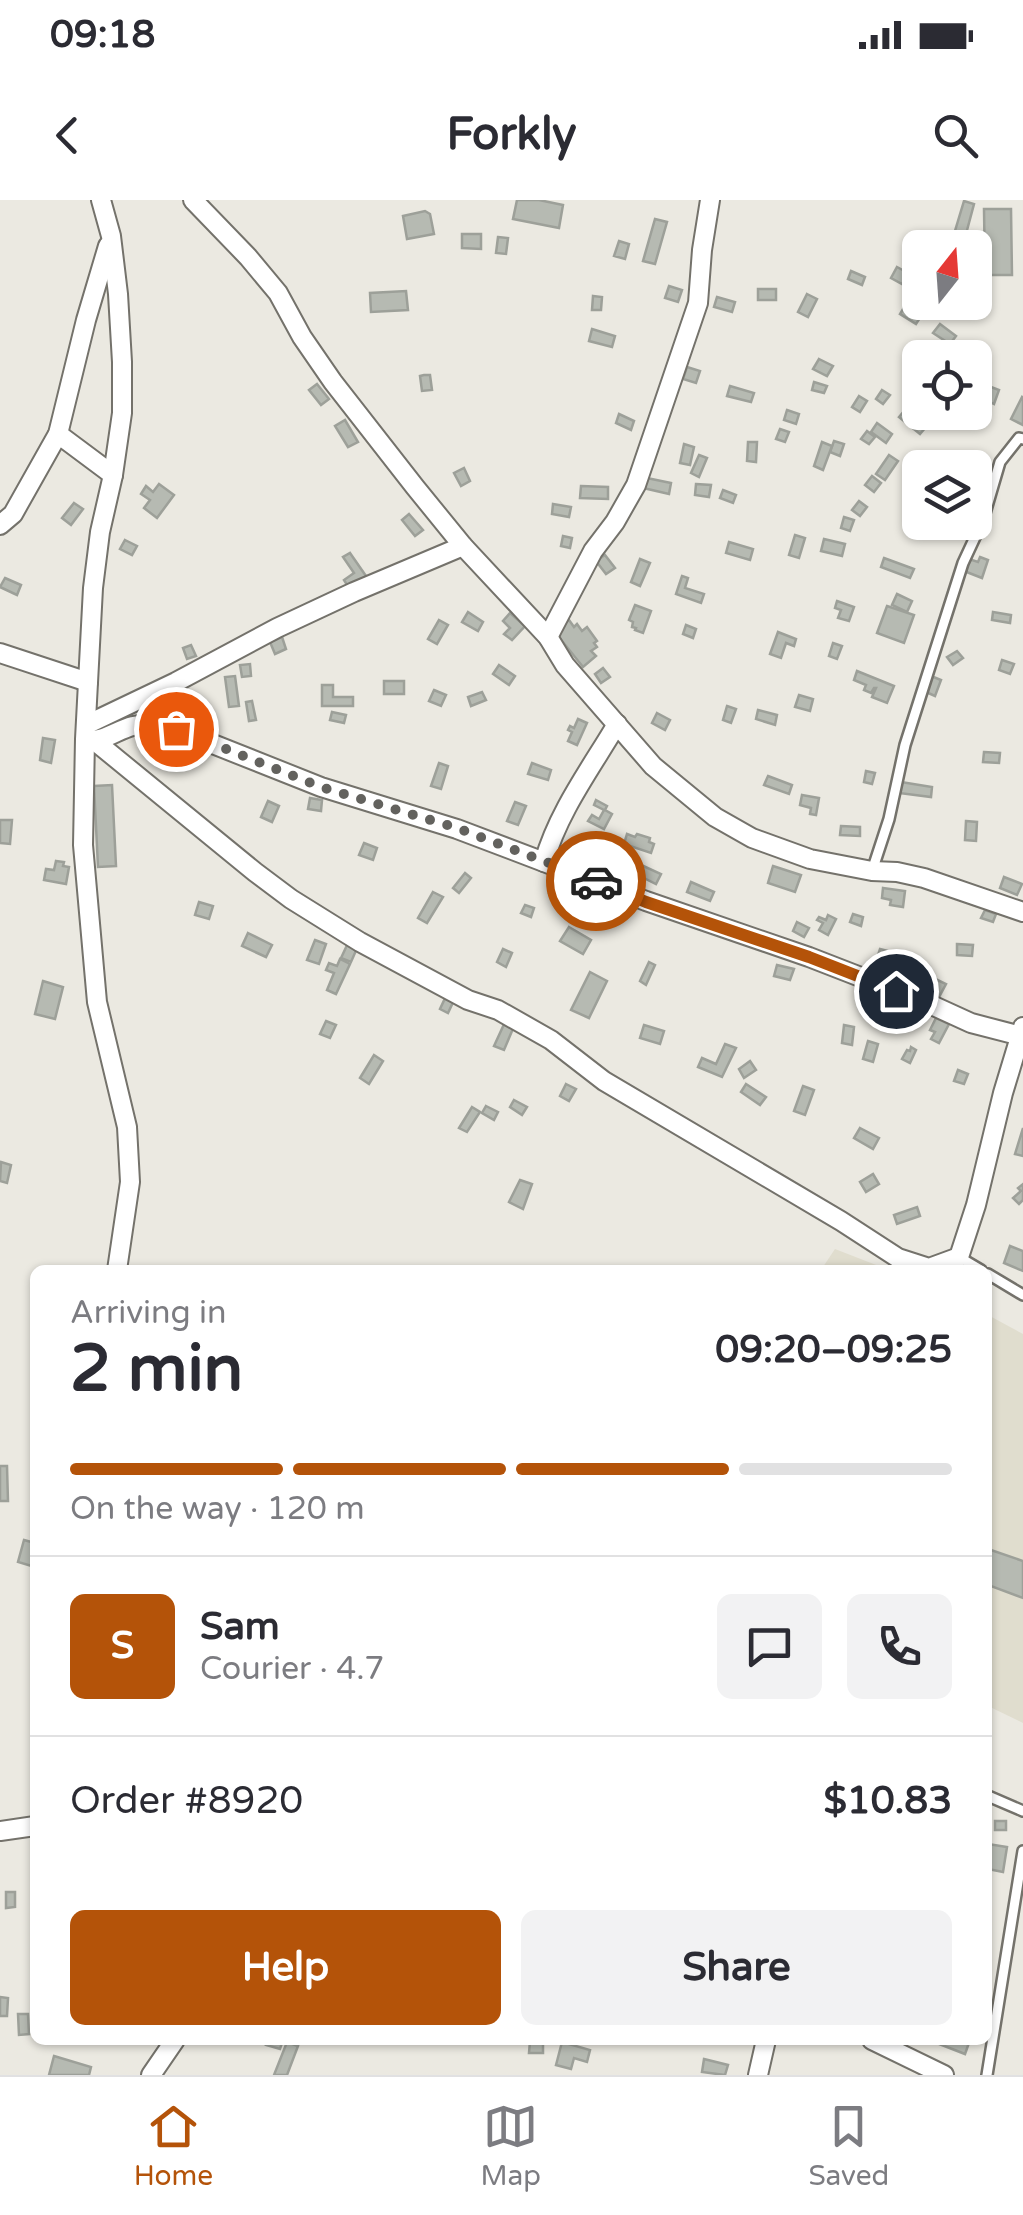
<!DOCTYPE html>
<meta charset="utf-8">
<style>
:root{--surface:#fff;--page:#f2f2f3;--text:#2b2b33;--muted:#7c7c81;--line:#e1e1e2;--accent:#b45309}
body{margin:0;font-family:"Varela Round",sans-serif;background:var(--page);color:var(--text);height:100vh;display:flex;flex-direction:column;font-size:38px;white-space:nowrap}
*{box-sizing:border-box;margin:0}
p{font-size:32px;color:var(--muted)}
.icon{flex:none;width:55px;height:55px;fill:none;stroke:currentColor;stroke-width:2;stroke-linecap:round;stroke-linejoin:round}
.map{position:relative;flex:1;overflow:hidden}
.panel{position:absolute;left:30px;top:1065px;width:962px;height:780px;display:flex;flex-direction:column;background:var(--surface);border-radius:15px;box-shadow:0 2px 8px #0004}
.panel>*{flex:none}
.needle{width:65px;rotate:17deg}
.fabs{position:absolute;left:902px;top:30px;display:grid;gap:20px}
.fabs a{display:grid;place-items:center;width:90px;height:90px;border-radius:15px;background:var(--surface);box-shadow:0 2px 8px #0004;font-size:50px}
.pin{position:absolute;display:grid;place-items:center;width:85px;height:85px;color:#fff;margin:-42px;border:5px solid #fff;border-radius:50%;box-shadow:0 2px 10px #0007}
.courier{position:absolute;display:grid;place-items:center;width:100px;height:100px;margin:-50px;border:8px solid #b45309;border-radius:50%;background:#fff;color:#222;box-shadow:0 2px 12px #0007}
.overview em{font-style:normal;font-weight:700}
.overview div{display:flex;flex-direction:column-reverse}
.overview{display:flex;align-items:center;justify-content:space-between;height:170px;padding:0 40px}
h1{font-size:65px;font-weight:700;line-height:75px}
.bar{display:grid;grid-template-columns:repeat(4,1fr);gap:15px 10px;align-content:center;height:120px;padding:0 40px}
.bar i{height:12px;border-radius:8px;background:var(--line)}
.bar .selected{background:var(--accent)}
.bar p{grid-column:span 4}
.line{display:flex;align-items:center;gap:25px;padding:0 40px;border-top:2px solid var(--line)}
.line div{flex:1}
.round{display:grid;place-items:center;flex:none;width:105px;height:105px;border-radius:15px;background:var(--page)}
.cta{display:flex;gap:20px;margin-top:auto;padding:20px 40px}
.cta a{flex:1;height:115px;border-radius:15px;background:var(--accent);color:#fff;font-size:40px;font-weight:700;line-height:115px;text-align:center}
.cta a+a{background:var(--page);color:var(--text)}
.status{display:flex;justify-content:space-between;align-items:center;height:70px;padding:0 50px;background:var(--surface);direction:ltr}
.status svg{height:28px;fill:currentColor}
header{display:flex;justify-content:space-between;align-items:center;height:130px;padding:0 40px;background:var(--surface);font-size:45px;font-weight:700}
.menu{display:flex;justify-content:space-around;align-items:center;height:140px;border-top:2px solid var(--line);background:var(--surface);font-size:28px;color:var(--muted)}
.menu a{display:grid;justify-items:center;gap:5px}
.menu .selected{color:var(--accent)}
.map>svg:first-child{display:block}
</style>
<div class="status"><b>09:18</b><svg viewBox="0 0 49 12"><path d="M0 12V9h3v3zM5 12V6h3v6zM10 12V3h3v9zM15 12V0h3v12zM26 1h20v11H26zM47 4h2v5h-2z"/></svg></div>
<header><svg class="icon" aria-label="back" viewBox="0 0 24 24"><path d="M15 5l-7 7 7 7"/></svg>Forkly<svg class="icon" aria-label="search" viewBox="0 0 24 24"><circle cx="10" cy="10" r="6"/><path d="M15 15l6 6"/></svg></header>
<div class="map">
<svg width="1023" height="1875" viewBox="0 0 1023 1875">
<rect width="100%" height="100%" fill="#ebe9e1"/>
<!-- built -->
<g fill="#e0ddce">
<path d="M835 1049 889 1070H821Z"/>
<path d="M988 1115 1023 1134V1523L988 1506Z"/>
</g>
<!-- building -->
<g fill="#b6bab2" stroke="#9da099" stroke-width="2.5">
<path d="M517 0H539L563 5 559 28 513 19Z"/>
<path d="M964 1 974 4 966 34 955 31Z"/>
<path d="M984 9H1011L1012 75H985Z"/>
<path d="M425 11 430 14 434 34 407 39 403 16Z"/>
<path d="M655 19 667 22 655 64 643 61Z"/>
<path d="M462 34H481V49L462 48Z"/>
<path d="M498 37 508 38 506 54 496 53Z"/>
<path d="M619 41 629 44 625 59 614 56Z"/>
<path d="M897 67 908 73 902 84 891 78Z"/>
<path d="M851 71 865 77 862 85 848 79Z"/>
<path d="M669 86 682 90 678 102 665 98Z"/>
<rect x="758" y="89" width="18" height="11"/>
<path d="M406 91 408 110 371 112 370 93Z"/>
<path d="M807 94 817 99 808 117 798 112Z"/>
<path d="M593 96 602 97 601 110H592Z"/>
<path d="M717 97 735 102 732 112 714 107Z"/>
<path d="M906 104 923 113 916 124 900 114Z"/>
<path d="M940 124 956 136 950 144 933 133Z"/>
<path d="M592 129 615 136 612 147 589 141Z"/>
<path d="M929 142 944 150 942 155 926 147Z"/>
<path d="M819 159 833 166 827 176 813 169Z"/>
<path d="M687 167 700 171 696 183 683 179Z"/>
<path d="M424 175H430L432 190 422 191 420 176Z"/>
<path d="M814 182 827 186 824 193 812 190Z"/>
<path d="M317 184 329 199 321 205 309 190Z"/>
<path d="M730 186 754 193 751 202 727 196Z"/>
<path d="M991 187 999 190 994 204 986 200Z"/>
<path d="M882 190 890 195 883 204 876 199Z"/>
<path d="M859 196 867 201 860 212 852 207Z"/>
<path d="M1022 197 1023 198V225L1011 219Z"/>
<path d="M787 210 799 214 796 224 784 220Z"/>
<path d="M905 210 926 227 920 234 899 217Z"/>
<path d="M975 210 983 216 976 225 961 213 975 212Z"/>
<path d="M619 214 634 221 631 230 616 223Z"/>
<path d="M345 220 358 242 348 247 335 226Z"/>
<path d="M877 223 892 234 886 243 871 232Z"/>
<path d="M780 229 789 232 785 242 776 239Z"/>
<path d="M867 231 875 237 869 244 861 239Z"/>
<path d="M834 241 844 244 840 256 830 252Z"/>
<path d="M748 242H757L756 262 747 261Z"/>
<path d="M822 242 832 246 823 270 814 266Z"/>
<path d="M684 244 694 247 690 265 680 263Z"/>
<path d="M699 255 707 258 699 277 691 273Z"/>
<path d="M889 255 898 261 885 280 876 274Z"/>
<path d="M464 268 470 281 461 286 454 273Z"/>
<path d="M872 276 881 283 874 292 865 285Z"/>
<path d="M642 277 671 283 669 294 639 287Z"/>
<path d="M159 284 174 295 157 318 144 308 150 300 141 294 146 286 153 292Z"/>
<path d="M696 284 711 285 709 297 695 295Z"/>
<path d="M581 286 608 287V299L580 298Z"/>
<path d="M723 290 736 295 733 303 720 298Z"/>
<path d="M859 301 867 307 860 316 852 310Z"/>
<path d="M74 303 83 309 71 325 62 318Z"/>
<path d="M553 304 571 307 569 317 552 314Z"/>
<path d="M409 314 423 330 415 336 402 320Z"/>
<path d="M844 317 854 320 850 331 841 328Z"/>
<path d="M795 335 805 338 799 358 789 355Z"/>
<path d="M563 336 572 338 570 348 561 346Z"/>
<path d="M824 339 845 344 842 356 821 351Z"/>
<path d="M125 340 137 346 132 355 120 349Z"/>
<path d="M729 342 753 349 750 360 726 353Z"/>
<path d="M350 353 366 376 349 388 344 380 354 373 343 357Z"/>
<path d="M605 355 615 368 606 374 596 361Z"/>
<path d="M980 357 988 360 982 378 964 371 969 359 978 362Z"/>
<path d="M884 358 914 369 910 378 881 367Z"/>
<path d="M640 359 650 363 640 386 631 382Z"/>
<path d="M682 376 688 378 685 388 704 394 701 403 676 394Z"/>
<path d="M5 378 21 385 17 395 0 387Z"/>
<path d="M897 394 912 401 907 412 892 405Z"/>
<path d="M837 401 854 407 849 421 838 418 841 410 835 408Z"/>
<path d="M635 405 651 411 643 433 635 430 636 428 632 427 633 422 629 420Z"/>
<path d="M887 406 914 415 904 443 877 433Z"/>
<path d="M468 412 483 422 478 431 462 422Z"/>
<path d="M993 412 1011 415 1010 423 992 420Z"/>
<path d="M510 413 525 426 512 440 504 434 510 428 503 421Z"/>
<path d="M439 420 448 425 437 444 428 439Z"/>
<path d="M569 420 574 427 577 424 582 431 587 427 597 441 594 443 597 447 591 451 596 456 583 467 554 431Z"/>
<path d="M686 425 696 429 693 438 683 434Z"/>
<path d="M778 432 796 439 794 446 786 443 781 458 770 454Z"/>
<path d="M282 437 286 449 275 454 270 442Z"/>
<path d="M833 443 842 446 837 459 829 456Z"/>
<path d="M191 445 196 456 187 459 183 448Z"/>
<path d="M957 451 963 458 953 465 947 457Z"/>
<path d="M1002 460 1014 464 1010 474 999 470Z"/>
<path d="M250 464 251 476 242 477 240 465Z"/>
<path d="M499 465 515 476 509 485 493 474Z"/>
<path d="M603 468 610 477 601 483 595 474Z"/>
<path d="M857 471 894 486 887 503 872 497 876 488H874L871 493 864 490 866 485 854 480Z"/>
<path d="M235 476 239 506 229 507 225 477Z"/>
<path d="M931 476 941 480 935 496 926 492Z"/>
<rect x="384" y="481" width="20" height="13"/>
<path d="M322 485H333V497H353V506H322Z"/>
<path d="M434 490 446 495 441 506 429 501Z"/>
<path d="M482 492 486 500 471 506 468 497Z"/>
<path d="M799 495 813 499 810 511 795 507Z"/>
<path d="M252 501 256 520 249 521 246 502Z"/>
<path d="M727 506 736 509 731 523 723 520Z"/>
<path d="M758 510 777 515 775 525 756 519Z"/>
<path d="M332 512 346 515 344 523 330 520Z"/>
<path d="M657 513 670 520 665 530 652 523Z"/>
<path d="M578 519 587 523 577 545 568 541 572 532 568 530 570 526 574 528Z"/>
<path d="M43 538 55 540 51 563 40 560Z"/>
<path d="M984 552 1000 553 999 563 983 562Z"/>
<path d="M439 563 448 566 441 589 431 586Z"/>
<path d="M532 563 551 570 548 580 528 574Z"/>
<path d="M866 571 875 573 872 584 864 582Z"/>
<path d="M768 576 792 585 789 594 764 585Z"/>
<path d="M901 582 932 587 931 597 899 593Z"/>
<path d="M112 585 116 666 98 667 94 586Z"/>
<path d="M802 595 819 598 816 615 810 614 811 608 800 605Z"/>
<path d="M310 598 322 600 321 611 308 609Z"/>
<path d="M596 600 607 606 605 610 612 614 604 629 588 621 592 615 599 619 604 610 594 605Z"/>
<path d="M268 601 279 606 272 622 261 617Z"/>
<path d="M515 602 526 606 518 625 507 621Z"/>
<path d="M0 620H12L10 644 0 643Z"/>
<path d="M966 621 977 622 976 641 965 640Z"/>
<path d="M841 626 860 627V636L840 635Z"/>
<path d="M627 634 635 637 637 634 650 638 649 642 654 644 651 653 624 644Z"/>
<path d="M364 643 377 648 373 660 359 655Z"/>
<path d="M56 661 64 662 63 666 69 667 66 684 44 680 46 669 54 670Z"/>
<path d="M639 664 661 674 656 684 634 673Z"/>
<path d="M773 666 801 675 795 692 768 683Z"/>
<path d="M465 673 471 678 459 693 453 688Z"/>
<path d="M1004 677 1022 684 1017 695 1000 688Z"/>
<path d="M691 682 714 692 710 701 687 692Z"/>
<path d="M555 685 564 692 558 700 549 693Z"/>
<path d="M883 688 905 691 903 707 890 705 891 700 882 698Z"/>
<path d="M433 692 443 697 427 723 418 718Z"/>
<path d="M199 702 213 706 209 719 195 715Z"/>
<path d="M525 705 534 708 531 717 521 713Z"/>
<path d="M985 710 996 714 993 722 981 718Z"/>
<path d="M853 714 863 717 861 726 850 722Z"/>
<path d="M828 715 836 719 828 735 819 730 823 723 817 720 819 717 826 720Z"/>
<path d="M797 722 809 728 804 737 793 731Z"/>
<path d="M569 727 591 740 583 754 560 741Z"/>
<path d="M248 733 272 745 266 757 242 746Z"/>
<path d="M315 740 326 744 319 764 307 760Z"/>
<path d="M349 741 358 746 351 762 341 758Z"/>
<path d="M957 744 973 745 972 756 957 755Z"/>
<path d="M503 749 512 753 506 767 497 762Z"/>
<path d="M880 749 899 754 895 770 875 764Z"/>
<path d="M340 759 350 764 336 794 327 790 334 773 326 770 329 763 337 766Z"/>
<path d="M649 762 655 765 646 785 640 781Z"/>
<path d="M777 765 794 769 790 780 774 776Z"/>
<path d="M590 772 607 781 589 818 571 810Z"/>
<path d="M925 774 946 784 939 797 918 787Z"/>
<path d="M43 781 63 787 55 819 35 814Z"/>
<path d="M885 790 895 793 889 811 880 808Z"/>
<path d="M447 794 455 798 448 813 440 809Z"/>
<path d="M936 818 949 824 939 843 931 839 935 832 930 830Z"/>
<path d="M506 820 515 824 504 850 494 846Z"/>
<path d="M326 821 336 825 330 838 320 834Z"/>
<path d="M644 825 664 831 660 844 640 838Z"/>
<path d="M844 825 854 827 852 845 842 843Z"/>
<path d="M868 841 878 844 873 862 863 859Z"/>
<path d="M725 844 736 848 722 877 698 867 702 858 716 864Z"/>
<path d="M911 847 916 850 910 863 902 859 907 850 910 851Z"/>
<path d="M374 855 383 861 369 884 360 878Z"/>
<path d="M750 861 756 870 744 878 739 869Z"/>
<path d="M958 870 968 874 964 884 954 881Z"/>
<path d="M566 884 576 889 569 901 560 896Z"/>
<path d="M746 884 766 897 760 905 741 892Z"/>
<path d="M803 886 814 890 805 915 794 911Z"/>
<path d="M514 900 527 907 522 915 510 907Z"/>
<path d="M486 906 498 912 494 920 482 913Z"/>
<path d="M472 907 480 912 467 932 459 928Z"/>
<path d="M860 928 879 938 873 949 854 938Z"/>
<path d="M1023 928V956L1015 954Z"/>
<path d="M1 962 11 965 7 983 0 981Z"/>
<path d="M873 974 879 984 866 992 860 982Z"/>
<path d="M520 980 532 984 523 1009 509 1002Z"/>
<path d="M1023 984V1000L1019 1004 1013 998 1021 991 1018 988Z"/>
<path d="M917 1007 920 1016 897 1024 894 1015Z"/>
<path d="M1010 1046 1023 1051V1071L1004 1063Z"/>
<path d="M0 1266H7L8 1301H0Z"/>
<path d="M24 1340 35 1343V1367L18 1362Z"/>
<path d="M988 1349 1023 1361V1398L988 1385Z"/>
<rect x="995" y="1621" width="11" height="9"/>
<path d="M988 1644 1007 1647 1003 1672 988 1669Z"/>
<path d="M6 1692H15V1707L6 1708Z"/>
<path d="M0 1797 8 1798 7 1816H0Z"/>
<path d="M18 1814H28L29 1834 19 1835Z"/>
<path d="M268 1840H283L280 1849 266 1845Z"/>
<path d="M929 1840H970L965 1854Z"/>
<path d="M530 1841H543V1853H529Z"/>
<path d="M287 1842 298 1846 287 1875H274Z"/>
<path d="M562 1842 590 1850 587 1862 574 1858 571 1869 556 1865Z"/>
<path d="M54 1856 91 1867 89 1875H49Z"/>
<path d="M704 1859 728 1865 725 1875 702 1872Z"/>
</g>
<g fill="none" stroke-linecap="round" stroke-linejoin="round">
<defs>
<g id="service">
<path d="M872 671 889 619 905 545 963 363 983 320 1000 262 1019 238 1023 239"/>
<path d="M959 1057 981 1070"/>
<path d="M988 1074 1023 1095"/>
<path d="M988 1596 1023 1611"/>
<path d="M987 1875 1023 1651"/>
</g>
<g id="minor">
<path d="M101 0 111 36 118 94 122 162V213L113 275 100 332 93 388 85 539 83 645 97 802 127 927 130 982 117 1070"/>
<path d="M193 0 248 57 278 93 302 137 333 182 415 287 463 346 548 437 565 465 653 566 715 617 752 638 810 659 872 671 897 672 924 678 1023 712"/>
<path d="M58 234 113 275"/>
<path d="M0 325 13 314 58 234 86 120 108 46"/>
<path d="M548 437 593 351 615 322 636 285 698 103 702 50 710 0"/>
<path d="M0 453 88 482"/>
<path d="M86 525 176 482 277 428 354 392 463 346"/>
<path d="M86 539C104 543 116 530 133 526 148 523 162 526 175 529L321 587 457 629 544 662C558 612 591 568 617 524"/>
<path d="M96 542 255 672 291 699 360 742 468 800 498 810 551 840 604 881 841 1021 898 1058 929 1068 959 1057 976 1005 1003 893 1023 827"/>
<path d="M544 662 646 701 809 757 925 802 971 823 1021 836"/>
<path d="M0 1631 35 1626"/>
<path d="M872 1840 944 1875"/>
<path d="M151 1875 175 1840"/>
<path d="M758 1875 766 1840"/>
</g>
</defs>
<!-- service casing -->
<use href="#service" stroke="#74726b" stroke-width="14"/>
<!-- minor casing -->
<use href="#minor" stroke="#74726b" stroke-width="22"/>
<!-- service -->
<use href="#service" stroke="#fff" stroke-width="9"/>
<!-- minor -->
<use href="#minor" stroke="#fff" stroke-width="18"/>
</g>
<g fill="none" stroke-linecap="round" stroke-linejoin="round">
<!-- done -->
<path stroke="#63625e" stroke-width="10" stroke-dasharray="0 18" d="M176 529 321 587 457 628 596 681"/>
<!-- route -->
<path stroke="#b45309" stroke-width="12" d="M596 681 646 702 809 757 896 791"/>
</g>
</svg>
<div class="fabs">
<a><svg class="needle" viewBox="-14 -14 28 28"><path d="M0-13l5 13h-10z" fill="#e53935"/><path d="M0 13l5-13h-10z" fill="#7c7c81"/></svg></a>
<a><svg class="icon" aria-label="locate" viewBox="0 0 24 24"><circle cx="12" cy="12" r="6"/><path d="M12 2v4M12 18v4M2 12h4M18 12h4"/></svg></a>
<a><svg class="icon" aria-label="layers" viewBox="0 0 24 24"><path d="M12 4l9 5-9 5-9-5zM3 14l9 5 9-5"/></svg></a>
</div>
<div class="pin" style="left:176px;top:529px;background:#ea580c"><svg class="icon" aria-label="bag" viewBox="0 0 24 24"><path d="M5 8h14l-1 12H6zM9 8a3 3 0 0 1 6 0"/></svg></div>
<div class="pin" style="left:896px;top:791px;background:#1f2937"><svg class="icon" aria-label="home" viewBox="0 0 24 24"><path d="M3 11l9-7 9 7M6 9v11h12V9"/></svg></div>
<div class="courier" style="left:596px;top:681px"><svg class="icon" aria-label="car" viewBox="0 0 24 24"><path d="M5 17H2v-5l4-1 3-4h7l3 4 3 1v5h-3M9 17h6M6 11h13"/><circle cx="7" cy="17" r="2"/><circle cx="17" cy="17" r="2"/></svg></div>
<section class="panel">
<div class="overview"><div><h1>2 min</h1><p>Arriving in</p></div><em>09:20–09:25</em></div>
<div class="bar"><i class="selected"></i><i class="selected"></i><i class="selected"></i><i></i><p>On the way · 120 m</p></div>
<div class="line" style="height:180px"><b class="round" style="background:var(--accent);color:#fff">S</b><div><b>Sam</b><p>Courier · 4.7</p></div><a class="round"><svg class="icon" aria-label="chat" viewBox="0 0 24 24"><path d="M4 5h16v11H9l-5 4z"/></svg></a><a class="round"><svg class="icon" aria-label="phone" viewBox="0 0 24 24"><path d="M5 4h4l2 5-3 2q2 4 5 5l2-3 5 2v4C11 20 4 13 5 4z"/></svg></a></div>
<div class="line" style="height:130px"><div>Order #8920</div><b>$10.83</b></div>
<div class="cta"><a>Help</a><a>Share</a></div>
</section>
</div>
<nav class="menu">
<a class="selected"><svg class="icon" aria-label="home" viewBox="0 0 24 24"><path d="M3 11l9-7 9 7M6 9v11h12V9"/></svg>Home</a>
<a><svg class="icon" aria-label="map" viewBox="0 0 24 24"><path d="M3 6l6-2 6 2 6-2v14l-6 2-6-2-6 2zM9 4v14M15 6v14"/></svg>Map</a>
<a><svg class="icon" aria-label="saved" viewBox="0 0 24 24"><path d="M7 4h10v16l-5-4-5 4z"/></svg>Saved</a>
</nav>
